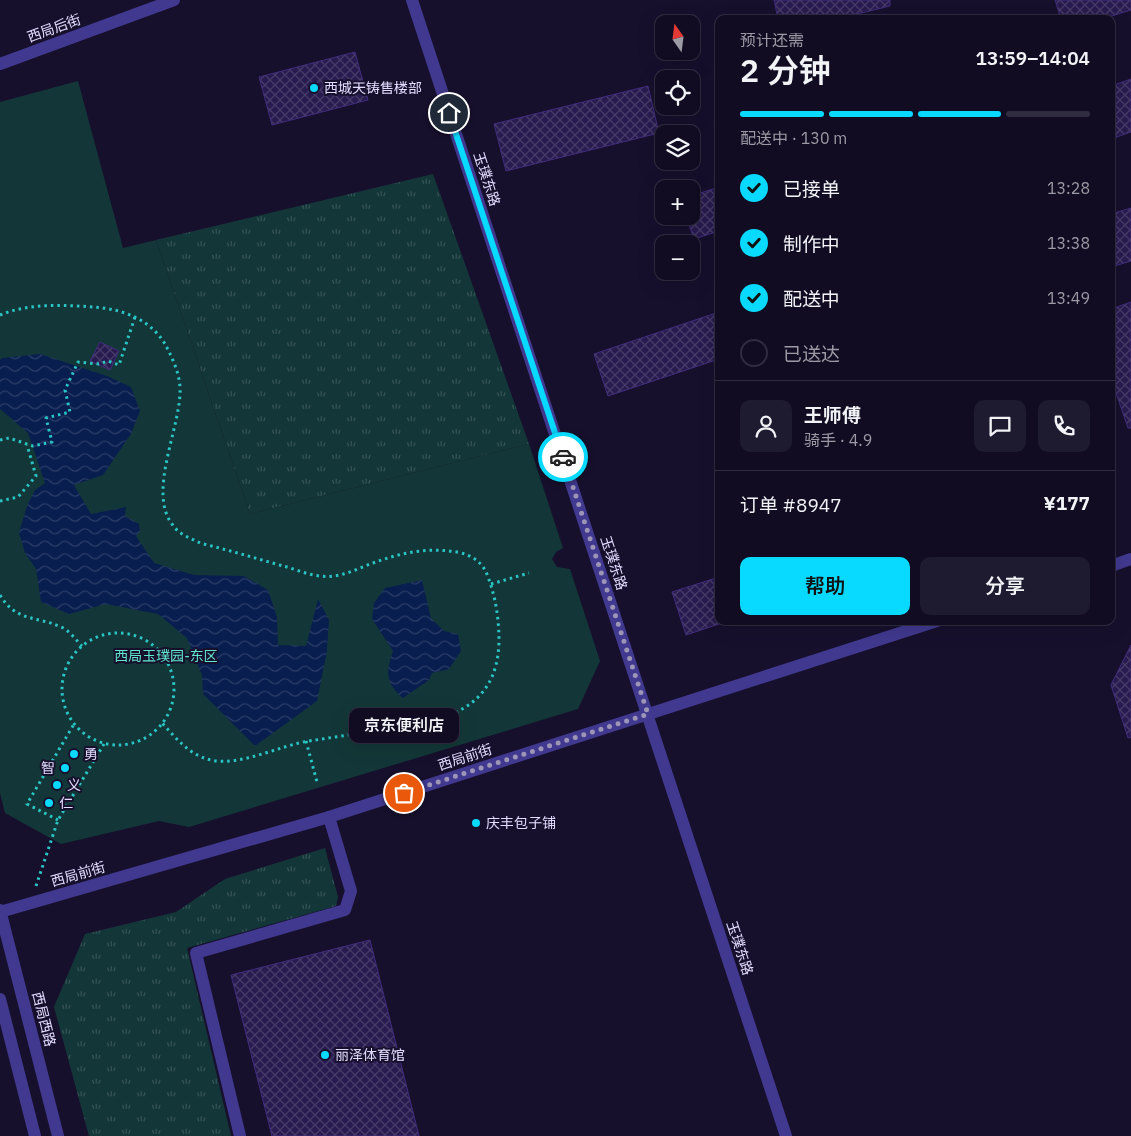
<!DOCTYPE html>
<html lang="zh">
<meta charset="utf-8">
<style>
:root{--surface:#110c22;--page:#1e1a2f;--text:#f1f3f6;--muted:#9c9ba5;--line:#302c40;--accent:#08d9ff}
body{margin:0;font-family:"IBM Plex Sans","Noto Sans SC",sans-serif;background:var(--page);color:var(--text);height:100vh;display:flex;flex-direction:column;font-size:19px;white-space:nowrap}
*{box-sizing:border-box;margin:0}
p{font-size:16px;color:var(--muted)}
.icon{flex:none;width:28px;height:28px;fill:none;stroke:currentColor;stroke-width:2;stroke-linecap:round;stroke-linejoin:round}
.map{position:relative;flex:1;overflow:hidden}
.drawer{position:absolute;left:715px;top:15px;width:400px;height:610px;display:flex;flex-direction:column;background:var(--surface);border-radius:10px;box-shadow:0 5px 20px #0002,0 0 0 1px var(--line)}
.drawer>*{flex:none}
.needle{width:32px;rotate:346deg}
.tools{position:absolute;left:655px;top:15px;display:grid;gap:10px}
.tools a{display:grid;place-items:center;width:45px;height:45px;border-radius:10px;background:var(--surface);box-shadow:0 5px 20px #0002,0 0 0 1px var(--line);font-size:25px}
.pin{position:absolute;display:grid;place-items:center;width:42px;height:42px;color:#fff;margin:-21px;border:2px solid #fff;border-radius:50%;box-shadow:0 1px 5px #0007}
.courier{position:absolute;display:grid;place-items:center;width:50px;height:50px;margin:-25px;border:4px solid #08d9ff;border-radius:50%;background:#fff;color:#222;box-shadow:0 1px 6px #0007}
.bubble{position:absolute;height:35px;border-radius:10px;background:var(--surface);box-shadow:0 5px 20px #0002,0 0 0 1px var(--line);font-size:16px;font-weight:600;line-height:35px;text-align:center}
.summary em{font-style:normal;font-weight:600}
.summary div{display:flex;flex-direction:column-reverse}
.summary{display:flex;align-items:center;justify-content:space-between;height:85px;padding:0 25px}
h1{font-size:32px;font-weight:600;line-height:38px}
.bar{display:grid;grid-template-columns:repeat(4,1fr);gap:8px 5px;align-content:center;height:60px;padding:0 25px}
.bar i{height:6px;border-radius:4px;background:var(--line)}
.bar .on{background:var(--accent)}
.bar p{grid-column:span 4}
.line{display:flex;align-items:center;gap:12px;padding:0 25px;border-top:1px solid var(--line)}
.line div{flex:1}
.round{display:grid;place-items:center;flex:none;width:52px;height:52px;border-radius:10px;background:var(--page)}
ol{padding:0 25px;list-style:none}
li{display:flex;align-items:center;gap:15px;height:55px}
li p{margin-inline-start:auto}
li .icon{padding:5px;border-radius:50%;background:var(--accent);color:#111;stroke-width:4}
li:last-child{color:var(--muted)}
li i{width:28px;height:28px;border:2px solid var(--line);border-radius:50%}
.primary-button{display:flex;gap:10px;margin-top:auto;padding:10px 25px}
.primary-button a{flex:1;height:58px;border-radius:10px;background:var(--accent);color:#111;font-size:20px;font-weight:600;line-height:58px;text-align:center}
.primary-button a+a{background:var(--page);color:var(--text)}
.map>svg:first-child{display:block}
</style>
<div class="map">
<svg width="1131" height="1136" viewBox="0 0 1131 1136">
<defs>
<pattern id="grass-tufts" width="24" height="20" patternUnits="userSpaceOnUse" patternTransform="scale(1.25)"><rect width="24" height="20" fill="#133738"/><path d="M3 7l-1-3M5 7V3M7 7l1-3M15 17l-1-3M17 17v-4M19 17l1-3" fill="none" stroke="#355356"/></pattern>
<pattern id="water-waves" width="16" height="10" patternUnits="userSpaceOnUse" patternTransform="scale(1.25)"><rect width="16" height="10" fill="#081e4e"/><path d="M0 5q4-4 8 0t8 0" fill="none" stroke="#2c3e69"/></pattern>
<pattern id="building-cross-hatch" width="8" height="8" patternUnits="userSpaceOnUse" patternTransform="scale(1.25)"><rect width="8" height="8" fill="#281b4f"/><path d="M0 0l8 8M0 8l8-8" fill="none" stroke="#473c69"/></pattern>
</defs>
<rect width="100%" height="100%" fill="#17102d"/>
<!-- grass -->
<g fill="url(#grass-tufts)">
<path d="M433 174 529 444 250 514 156 240Z"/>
<path d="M325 848 338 897 336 906 187 948 231 1136H89L54 1007 85 934 176 912 225 879Z"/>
</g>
<!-- park -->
<path fill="#133738" d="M78 81 123 248 156 240 250 514 529 444 563 548 556 552 552 559 557 567 570 569 600 661 578 709 189 827 159 821 61 844 5 813 0 793V102Z"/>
<!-- water -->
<g fill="url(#water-waves)">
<path d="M40 354 107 376 131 387 140 411 131 434 103 475 74 485 91 514 126 507 125 516 139 524 140 531 136 536 154 563 194 575 244 576 268 590 277 617 278 645 306 646 318 599 329 620 327 651 317 701 255 746 203 694 202 675 187 638 158 614 106 604 69 614 41 602 36 569 25 553 19 533 27 506 35 490 45 483 28 433 0 409V360L2 358Z"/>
<path d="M422 580 431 618 444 631 458 634 461 651 449 669 432 673 429 680 403 698C385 683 386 671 393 651L372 619 374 603 385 588Z"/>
</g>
<!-- building -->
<g fill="url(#building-cross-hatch)" stroke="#402c7d">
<path d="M774 0H890V6L837 19H778Z"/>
<path d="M1055 0H1131V10L1102 19H1061Z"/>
<path d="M355 52 368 100 272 125 259 77Z"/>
<path d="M1131 79V132L1111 139V86Z"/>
<path d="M648 86 659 133 506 171 494 124Z"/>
<path d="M719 187V231L694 239 686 216H691V196Z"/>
<path d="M1131 208V261L1111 267V214Z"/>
<path d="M1131 302V428H1128L1111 378V309Z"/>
<path d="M719 312V359L608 396 594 354Z"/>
<path d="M100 342 119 351 110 370 90 361Z"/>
<path d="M719 577V624L686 635 672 592Z"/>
<path d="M1131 645V737L1128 738 1111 685Z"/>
<path d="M370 940 419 1136H272L231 975Z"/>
</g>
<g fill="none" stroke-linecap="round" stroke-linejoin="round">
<!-- path -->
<g stroke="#2ac5c5" stroke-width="3" stroke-dasharray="2.5 4" stroke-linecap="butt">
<path d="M0 315C29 303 63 305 94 307 122 309 150 319 165 344 172 357 179 372 180 387 182 425 147 491 172 524 178 534 190 538 200 543 228 550 255 558 283 566 295 569 308 575 320 576 339 579 356 569 373 563 400 553 427 547 457 552 472 555 483 562 488 577 496 598 499 620 499 642 497 711 443 721 387 729 361 733 335 737 309 741 281 745 239 767 211 760 189 755 177 739 162 723"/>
<path d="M0 440 9 438 33 446 52 442 46 418 70 412 65 390 78 362 99 364 108 361 119 365 135 317"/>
<path d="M0 501 18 497 36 476 27 445"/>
<path d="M491 584 529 573"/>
<path d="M0 595C16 622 37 616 61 627 69 630 76 640 82 646"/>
<circle cx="118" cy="689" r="56"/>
<path d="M306 741 317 782"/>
<path d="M58 820 27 804 74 724"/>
<path d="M36 886 58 820 104 744"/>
</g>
<!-- minor -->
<g stroke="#41398f" stroke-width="12">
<path d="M412 0 786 1136"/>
<path d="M0 64 174 0"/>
<path d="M1111 566 1131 559"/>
<path d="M0 910 58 1136"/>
<path d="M0 912 329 817 937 621"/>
<path d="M0 999 35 1136"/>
<path d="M240 1136 196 953 345 910 351 891 329 817"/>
</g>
</g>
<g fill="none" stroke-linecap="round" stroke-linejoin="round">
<!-- done -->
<path stroke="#9b95b6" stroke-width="5" stroke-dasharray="0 9" d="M404 793 648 714 563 457"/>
<!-- route -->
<path stroke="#08d9ff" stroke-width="6" d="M449 113 563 457"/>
</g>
<!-- markers -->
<g fill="#08d9ff" stroke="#17102d" stroke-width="2">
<circle cx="314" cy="88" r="5"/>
<circle cx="74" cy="754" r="5"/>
<circle cx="65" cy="768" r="5"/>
<circle cx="57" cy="785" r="5"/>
<circle cx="49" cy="803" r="5"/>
<circle cx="476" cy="823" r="5"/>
<circle cx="325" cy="1055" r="5"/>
</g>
<g text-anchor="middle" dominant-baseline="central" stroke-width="4" stroke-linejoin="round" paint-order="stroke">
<!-- street labels -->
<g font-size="14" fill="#e2dcff" stroke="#17102d">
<text transform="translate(54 28) rotate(-20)">西局后街</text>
<text transform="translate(487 179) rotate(72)">玉璞东路</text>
<text transform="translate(614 563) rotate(72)">玉璞东路</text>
<text transform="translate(465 757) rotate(-18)">西局前街</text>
<text transform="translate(78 874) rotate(-16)">西局前街</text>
<text transform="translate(740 948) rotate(72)">玉璞东路</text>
<text transform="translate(44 1019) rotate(76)">西局西路</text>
</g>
<!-- poi labels -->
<g font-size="14" fill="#e2dcff" stroke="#17102d" text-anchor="start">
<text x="324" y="88">西城天铸售楼部</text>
<text x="84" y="754">勇</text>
<text x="55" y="768" text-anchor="end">智</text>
<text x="67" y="785">义</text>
<text x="59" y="803">仁</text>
<text x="486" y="823">庆丰包子铺</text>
<text x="335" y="1055">丽泽体育馆</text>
</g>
<!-- park labels -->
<g font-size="14" fill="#60e7cd" stroke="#17102d">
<text x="166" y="656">西局玉璞园-东区</text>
</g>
</g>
</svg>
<div class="tools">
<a><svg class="needle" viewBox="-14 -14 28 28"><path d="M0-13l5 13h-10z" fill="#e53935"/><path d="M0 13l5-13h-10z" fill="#9c9ba5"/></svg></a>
<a><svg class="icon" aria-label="locate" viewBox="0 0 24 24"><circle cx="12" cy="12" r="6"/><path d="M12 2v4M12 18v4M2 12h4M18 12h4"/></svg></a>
<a><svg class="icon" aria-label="layers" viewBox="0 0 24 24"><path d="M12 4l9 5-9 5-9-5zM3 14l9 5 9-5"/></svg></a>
<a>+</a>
<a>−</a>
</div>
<div class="pin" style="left:404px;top:793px;background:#ea580c"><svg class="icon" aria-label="bag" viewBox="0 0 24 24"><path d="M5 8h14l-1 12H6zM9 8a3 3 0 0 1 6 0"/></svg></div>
<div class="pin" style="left:449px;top:113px;background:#1f2937"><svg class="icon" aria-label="home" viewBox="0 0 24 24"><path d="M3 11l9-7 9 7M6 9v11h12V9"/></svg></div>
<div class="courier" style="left:563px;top:457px"><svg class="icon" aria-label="car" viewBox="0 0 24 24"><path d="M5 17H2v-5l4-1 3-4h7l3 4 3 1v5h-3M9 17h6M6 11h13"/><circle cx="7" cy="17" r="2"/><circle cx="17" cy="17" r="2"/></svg></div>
<div class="bubble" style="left:349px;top:708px;width:110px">京东便利店</div>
<section class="drawer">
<div class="summary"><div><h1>2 分钟</h1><p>预计还需</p></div><em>13:59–14:04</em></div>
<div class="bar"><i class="on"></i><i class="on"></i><i class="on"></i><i></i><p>配送中 · 130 m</p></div>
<ol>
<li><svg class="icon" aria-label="check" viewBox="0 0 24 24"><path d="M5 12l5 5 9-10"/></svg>已接单<p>13:28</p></li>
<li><svg class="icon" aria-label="check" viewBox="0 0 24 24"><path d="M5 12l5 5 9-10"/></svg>制作中<p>13:38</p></li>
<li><svg class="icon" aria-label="check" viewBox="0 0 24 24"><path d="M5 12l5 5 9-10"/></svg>配送中<p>13:49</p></li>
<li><i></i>已送达</li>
</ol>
<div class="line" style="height:90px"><a class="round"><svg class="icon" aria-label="person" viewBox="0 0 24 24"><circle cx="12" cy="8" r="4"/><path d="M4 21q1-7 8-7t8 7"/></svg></a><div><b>王师傅</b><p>骑手 · 4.9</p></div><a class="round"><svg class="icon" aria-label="chat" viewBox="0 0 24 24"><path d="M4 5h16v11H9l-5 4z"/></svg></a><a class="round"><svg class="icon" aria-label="phone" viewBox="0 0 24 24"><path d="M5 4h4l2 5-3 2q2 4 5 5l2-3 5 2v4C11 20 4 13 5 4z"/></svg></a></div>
<div class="line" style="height:65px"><div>订单 #8947</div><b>¥177</b></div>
<div class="primary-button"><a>帮助</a><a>分享</a></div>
</section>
</div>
